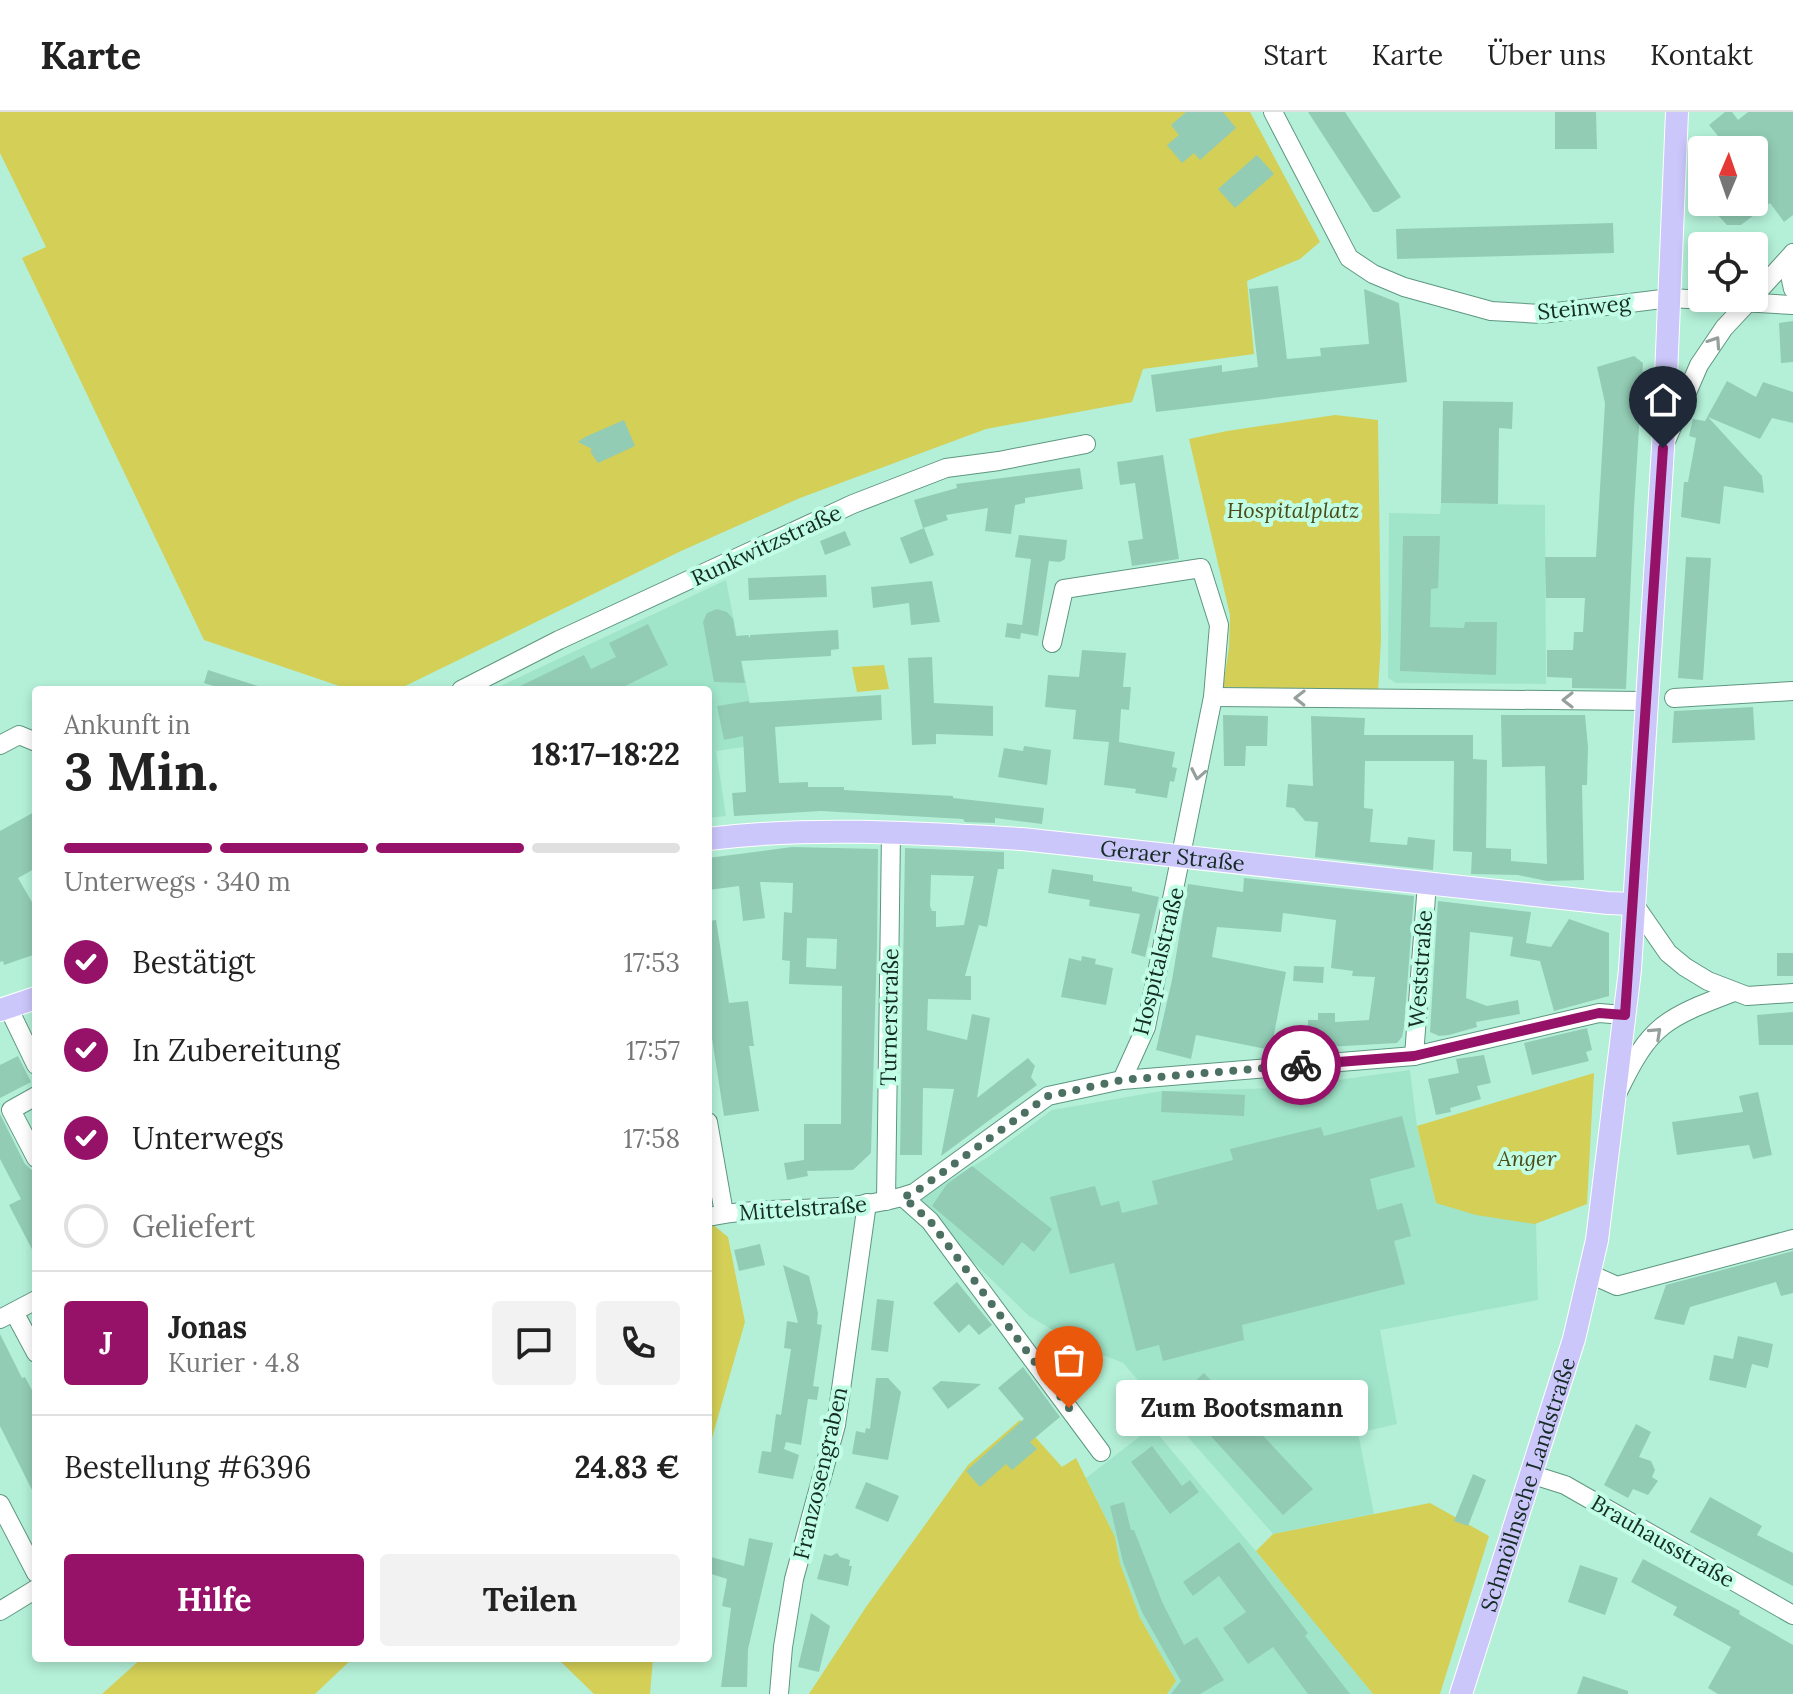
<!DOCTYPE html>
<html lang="de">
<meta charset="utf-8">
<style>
:root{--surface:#fff;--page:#f2f2f2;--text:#222;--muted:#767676;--line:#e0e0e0;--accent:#961168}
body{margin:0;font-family:Lora,serif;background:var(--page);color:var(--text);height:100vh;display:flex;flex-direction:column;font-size:30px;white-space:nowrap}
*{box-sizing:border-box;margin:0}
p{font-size:26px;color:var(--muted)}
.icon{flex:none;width:44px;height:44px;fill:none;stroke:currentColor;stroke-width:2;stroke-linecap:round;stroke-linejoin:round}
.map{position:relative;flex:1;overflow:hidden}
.sheet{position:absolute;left:32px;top:574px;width:680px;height:976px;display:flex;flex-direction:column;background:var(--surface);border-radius:8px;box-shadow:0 4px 12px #0003}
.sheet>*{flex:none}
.needle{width:52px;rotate:2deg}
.tools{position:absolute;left:1688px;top:24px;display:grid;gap:16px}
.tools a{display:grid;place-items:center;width:80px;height:80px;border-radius:8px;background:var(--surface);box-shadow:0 4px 12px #0003;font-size:40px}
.pin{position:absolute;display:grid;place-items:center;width:68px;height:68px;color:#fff;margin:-82px -34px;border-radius:50% 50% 50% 0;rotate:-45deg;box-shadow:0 0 8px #0007}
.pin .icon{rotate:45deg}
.courier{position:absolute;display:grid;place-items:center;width:80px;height:80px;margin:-40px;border:6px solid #961168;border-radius:50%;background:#fff;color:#222;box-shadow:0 2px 10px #0007}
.bubble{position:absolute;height:56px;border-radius:8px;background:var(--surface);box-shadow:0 4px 12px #0003;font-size:26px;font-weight:700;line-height:56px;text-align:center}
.overview em{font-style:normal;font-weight:700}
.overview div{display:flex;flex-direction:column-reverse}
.overview{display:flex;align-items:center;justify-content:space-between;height:136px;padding:0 32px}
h1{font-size:52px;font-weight:700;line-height:60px}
.bar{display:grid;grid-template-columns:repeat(4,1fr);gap:12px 8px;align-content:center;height:96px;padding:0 32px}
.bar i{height:10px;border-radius:6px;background:var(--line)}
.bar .selected{background:var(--accent)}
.bar p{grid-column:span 4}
.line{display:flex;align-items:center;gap:20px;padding:0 32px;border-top:2px solid var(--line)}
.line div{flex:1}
.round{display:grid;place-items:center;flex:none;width:84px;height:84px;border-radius:8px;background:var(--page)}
ol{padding:0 32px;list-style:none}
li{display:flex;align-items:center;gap:24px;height:88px}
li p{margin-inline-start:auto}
li .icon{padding:8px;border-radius:50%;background:var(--accent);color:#fff;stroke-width:4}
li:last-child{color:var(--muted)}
li i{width:44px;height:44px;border:4px solid var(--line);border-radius:50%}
.button{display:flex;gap:16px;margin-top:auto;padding:16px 32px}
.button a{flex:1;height:92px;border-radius:8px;background:var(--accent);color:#fff;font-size:32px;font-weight:700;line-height:92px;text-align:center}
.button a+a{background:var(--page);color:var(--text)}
header{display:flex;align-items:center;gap:48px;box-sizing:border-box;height:112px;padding:0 40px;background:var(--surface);border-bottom:2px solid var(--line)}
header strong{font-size:38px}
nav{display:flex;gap:44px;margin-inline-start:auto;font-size:28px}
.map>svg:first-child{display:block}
</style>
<header>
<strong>Karte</strong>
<nav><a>Start</a><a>Karte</a><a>Über uns</a><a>Kontakt</a></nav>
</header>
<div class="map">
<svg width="1793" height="1582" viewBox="0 0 1793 1582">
<rect width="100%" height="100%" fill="#b4f0d8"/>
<!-- built -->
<g fill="#a0e5ca">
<path d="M1441 391 1545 393 1546 572 1396 571 1388 566 1389 401 1440 402Z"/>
<path d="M726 468 758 633 716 639 726 704 708 706V578H492Z"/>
<path d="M1410 958 1417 1014 1436 1091 1536 1111 1538 1188 1380 1218 1397 1312 1358 1321 1374 1402 1273 1422 1123 1251 1078 1233 1029 1204 969 1146 920 1086 988 1045 1052 998 1162 979 1280 976Z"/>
<path d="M1152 1315 1310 1504 1373 1582H1167L1176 1569 1140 1506 1120 1451 1115 1425 1086 1366Z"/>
</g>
<!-- green -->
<g fill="#d3cf57">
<path d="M0 0H1250L1320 130 1300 147 1247 169 1254 242 1143 257 1132 290 986 317 800 386 681 439 397 578H351L204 528 22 146 46 135 0 41Z"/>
<path d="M1335 303 1378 308 1381 528 1378 580 1223 575 1229 536 1230 503 1189 327 1227 319Z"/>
<path d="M884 553 889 577 857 580 852 555Z"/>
<path d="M1594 961 1587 1092 1535 1112 1476 1103 1436 1091 1417 1014Z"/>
<path d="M712 1112 728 1125 745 1210 708 1340V1113Z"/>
<path d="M1020 1308 1062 1355 1076 1346 1115 1425 1120 1451 1140 1506 1176 1569 1167 1582H809L866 1495 968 1353Z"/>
<path d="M1430 1391 1489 1424 1440 1582H1373L1256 1439 1273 1422Z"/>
<path d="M142 1546H353L315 1582H102Z"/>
<path d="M557 1546H653L650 1582H594Z"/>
</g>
<!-- building -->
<g fill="#92ccb5" fill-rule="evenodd">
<path d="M1186 0H1223L1236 16 1200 48 1194 41 1182 51 1167 33 1179 23 1171 13Z"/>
<path d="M1308 0H1345L1401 85 1378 100H1373Z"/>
<path d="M1555 0H1596L1597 37H1555Z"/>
<path d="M1725 0H1732L1738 8 1748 0H1793V103L1784 110 1770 91 1741 113H1727L1715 100 1713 90H1754V38H1717L1718 24 1709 13Z"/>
<path d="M1257 43 1274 62 1235 96 1218 77Z"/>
<path d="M1613 111 1614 141 1397 147 1396 117Z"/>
<path d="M1278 174 1287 247 1321 244 1320 236 1369 232 1364 177 1399 191 1407 270 1156 300 1151 263 1222 253V260L1258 255 1249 177Z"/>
<path d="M1793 209V250L1781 251 1779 211Z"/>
<path d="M1634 244 1643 251 1634 396 1626 577 1572 576V566L1547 565V538H1573L1574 520H1583L1585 486H1546L1545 445H1596L1605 291 1597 255Z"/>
<path d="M1727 269 1756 285 1763 270 1793 280V311L1772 306 1760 327 1708 305 1762 364 1764 381 1724 374 1720 412 1681 405 1684 370H1688L1696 326 1689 324 1693 307 1705 309Z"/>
<path d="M1443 289 1513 290 1512 317 1499 316 1498 392 1441 391Z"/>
<path d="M624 308 635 334 598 351 590 339 592 337 578 330 585 325Z"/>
<path d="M1163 343 1179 447 1132 454 1128 429 1143 427 1135 371 1120 373 1117 350Z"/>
<path d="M1080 356 1083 377 1025 386V391L1015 393 1011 422 985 419 988 396 946 403 948 408 923 416 914 388 957 376 956 372Z"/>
<path d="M924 416 934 443 910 452 900 426Z"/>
<path d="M845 419 851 433 825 443 820 429Z"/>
<path d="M1019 423 1067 428 1065 447 1060 450 1049 449 1038 524 1021 521 1020 527 1005 525 1007 511 1022 513 1021 521 1031 447 1015 445Z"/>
<path d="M1403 424H1440L1438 476 1431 477 1430 515 1464 516 1465 510H1497L1496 563 1400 559Z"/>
<path d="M1686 445 1711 446 1703 568 1678 566Z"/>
<path d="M826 463 827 485 749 488 748 466Z"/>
<path d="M932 469 940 510 911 513 909 491 873 496 871 475Z"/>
<path d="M717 497 727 500 733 507 736 524 748 523 750 526V523L838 518 839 537 831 538V544L741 549 745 571 714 570 703 510 707 501Z"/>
<path d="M648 512 668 553 617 578H512L584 543 591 557 616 545 609 531Z"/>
<path d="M1082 538 1126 541 1123 575H1131L1129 598 1121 597 1119 630 1175 640 1172 655 1177 656 1174 670 1170 669 1167 686 1135 681 1136 677 1104 673 1109 630 1073 627 1076 598 1045 595 1048 563 1079 565Z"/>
<path d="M932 545 934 591 993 594V624L936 622V632L912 633 908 546Z"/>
<path d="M208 558 261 575V578H226L204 571Z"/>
<path d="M881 583 882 608 775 615 779 671 808 670V675H844V678L953 684V686L1044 696 1042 712 995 706V711L965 710 963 707 821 699 734 704 732 681 746 680 743 624 724 628 717 594 749 589V591Z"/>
<path d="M1753 595 1755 628 1672 631 1674 599Z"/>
<path d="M1223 603 1268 604 1267 634H1246L1245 654H1224Z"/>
<path d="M1501 603H1585L1588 635 1587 673H1582L1584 768 1547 769 1518 763 1471 762 1472 740 1453 739 1454 649H1365L1364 696 1373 697 1370 730 1407 733 1408 725 1435 728 1433 758 1315 745 1318 710 1305 709 1294 696 1286 695 1288 672 1313 674 1311 604 1365 606 1364 623H1473V647L1487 648 1486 736 1511 737V749L1547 752 1545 654 1502 655Z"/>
<path d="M1024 634 1051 638 1047 673 998 665 1004 636 1023 639Z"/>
<path d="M36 699V756L18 766 36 797V842L4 853 3 849 0 850V719Z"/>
<path d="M792 735 878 737 877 834 871 1041 853 1058 807 1059 808 1064 787 1068 784 1051 804 1048V1012H841L842 874 789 872 790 849 782 848 784 800 792 801 793 771 760 770 765 806 743 809 739 774 708 778V746ZM807 826 837 827 836 857 806 855Z"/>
<path d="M905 736 1004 740V757H998L987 815 979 813 965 864H971V888L928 887 927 918 967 928 972 902 990 906 977 986 1028 946 1035 954 1031 965 1037 973 941 1044 954 977 923 976 922 1043H900ZM931 763 974 764 964 813 936 815V799H932L930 794Z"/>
<path d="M1052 757 1093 763V769L1132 775V779L1159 785 1145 845 1131 841 1140 802 1089 794 1090 788 1048 781Z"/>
<path d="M1244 766 1414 784 1404 915 1402 925 1397 931 1309 936 1308 908H1318V901H1335V910L1369 908 1375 865 1352 864 1353 859 1331 856 1336 808 1283 801 1281 820 1217 815 1212 845 1286 860 1271 938 1196 923 1191 947 1156 938 1172 868 1188 772 1243 780Z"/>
<path d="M1438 789 1531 800 1526 831 1551 835 1569 807 1609 821V884L1554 899 1540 849 1510 844 1513 825 1470 820 1466 886 1487 894 1518 888 1520 902 1476 910 1477 915 1449 923 1439 924 1430 920Z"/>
<path d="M716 808 729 891 748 889 754 934H749L759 999 724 1004 708 900V809Z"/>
<rect x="1777" y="841" width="16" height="23"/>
<path d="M1082 844 1096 847 1095 852 1113 856 1106 893 1061 885 1069 846 1081 849Z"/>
<path d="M1294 854 1324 855 1323 871 1293 869Z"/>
<path d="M1793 900V933H1759L1757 903Z"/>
<path d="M1587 916 1592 938 1586 940 1589 949 1532 963 1524 931Z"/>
<path d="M1484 943 1491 971 1477 974 1481 987 1450 996 1451 1000 1436 1003 1428 967 1459 961 1456 947Z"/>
<path d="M18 944 31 970 0 986V953Z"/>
<path d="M1162 979 1245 983 1244 1004 1161 1000Z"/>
<path d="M1758 980 1772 1043 1753 1047 1749 1033 1677 1043 1672 1010 1743 1000 1739 984Z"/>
<path d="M0 1002 25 1052 36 1062V1145L9 1093 21 1087 0 1047Z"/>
<path d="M1402 1004 1415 1055 1370 1067 1377 1098 1402 1091 1411 1124 1394 1129 1405 1172 1242 1213 1244 1228 1163 1249 1159 1233 1136 1239 1114 1151 1070 1162 1050 1085 1095 1074 1101 1094 1119 1089 1122 1101 1158 1092 1152 1069 1233 1048 1230 1037 1321 1015 1324 1024Z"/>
<path d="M972 1054 1052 1117 1034 1140 1022 1130 1003 1154 932 1094 947 1072Z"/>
<path d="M760 1132 765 1153 739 1159 734 1138Z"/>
<path d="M1793 1139V1181L1781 1184 1776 1170 1690 1195 1684 1213 1654 1207 1666 1173Z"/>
<path d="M783 1153 809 1164 818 1201 817 1212 822 1213 813 1274 819 1275 817 1288 808 1287 801 1333 786 1330 784 1337 799 1343 793 1367 758 1361 762 1339 771 1340 776 1302 781 1303 791 1237 784 1236 787 1209 798 1211Z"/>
<path d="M957 1170 992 1213 979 1223 969 1212 959 1221 933 1191Z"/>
<path d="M877 1187 894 1189 888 1240 871 1238Z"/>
<path d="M0 1222 22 1266 25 1265 36 1286V1386L0 1314Z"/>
<path d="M1738 1224 1773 1232 1768 1256 1752 1252 1746 1276 1709 1268 1714 1243 1733 1247Z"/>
<path d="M1023 1255 1060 1305 1030 1330 1037 1337 1012 1358 1006 1352 980 1375 966 1359 1024 1307 998 1276Z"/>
<path d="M1204 1261 1313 1377 1283 1403 1176 1286Z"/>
<path d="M876 1266H888L901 1280 888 1348 852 1342 856 1319 865 1321 866 1316 870 1317Z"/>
<path d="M941 1269 981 1272 948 1297 932 1276Z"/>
<path d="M1636 1312 1651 1320 1639 1345 1651 1349 1655 1358 1652 1365 1658 1369 1648 1383 1633 1377 1628 1386 1604 1373Z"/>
<path d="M1152 1334 1182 1374 1190 1368 1199 1380 1170 1402 1131 1350Z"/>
<path d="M1473 1362 1486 1368 1468 1414 1454 1409Z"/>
<path d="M866 1370 899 1384 888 1410 855 1396Z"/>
<path d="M1710 1385 1762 1414 1757 1423 1793 1441V1474L1690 1420Z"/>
<path d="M1124 1390 1131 1418H1134L1163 1492 1184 1533 1197 1525 1224 1568 1200 1582H1171L1181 1569 1142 1500 1123 1450 1110 1394Z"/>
<path d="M749 1426 773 1431 748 1537 747 1575H721L731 1496 722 1494 727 1467 708 1461V1456L711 1445 744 1454Z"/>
<path d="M1239 1430 1308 1521 1305 1524 1350 1582H1308L1273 1535 1248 1552 1223 1516 1246 1500 1219 1464 1193 1484 1183 1470Z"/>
<path d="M837 1441 840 1445 850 1448 849 1454H852L848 1474 817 1467 824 1442 831 1444Z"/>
<path d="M1643 1447 1740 1499 1739 1502 1793 1533V1582H1718L1708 1576 1731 1535 1673 1503 1677 1495 1631 1470Z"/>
<path d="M1580 1453 1618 1466 1605 1503 1568 1490Z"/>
<path d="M811 1501 830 1514 819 1560 798 1555Z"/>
<path d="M1583 1564 1628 1579V1582H1577Z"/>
</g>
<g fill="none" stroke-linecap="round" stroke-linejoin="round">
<defs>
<g id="minor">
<path d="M1273 0 1349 146 1373 162 1404 175 1491 199 1541 202 1670 186 1793 193"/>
<path d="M1793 141 1790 163 1793 177"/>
<path d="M1754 184 1793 141"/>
<path d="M1666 329 1699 253 1724 216 1752 186"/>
<path d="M1052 531 1064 477 1201 456 1219 513 1213 585 1146 915 1122 968"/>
<path d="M461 578 559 528 853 392 946 356 999 349 1086 332"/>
<path d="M1213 585 1646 589"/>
<path d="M1674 586 1793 579"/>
<path d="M0 633 19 623 36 630"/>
<path d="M1634 792 1668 841 1685 855 1708 869 1747 884 1793 881"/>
<path d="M8 895 36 953"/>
<path d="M1414 944 1427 771"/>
<path d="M1618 980C1650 912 1666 906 1734 880"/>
<path d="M36 984 11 998 36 1046"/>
<path d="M708 1010 724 1101"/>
<path d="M903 1085 930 1109 1101 1340"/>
<path d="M886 1089 891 721"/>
<path d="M708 1105C775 1091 849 1104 914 1081L1048 984 1122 968 1414 944 1599 901 1625 903"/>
<path d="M1590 1162 1617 1174 1793 1127"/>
<path d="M14 1200 36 1241"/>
<path d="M0 1207 36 1188"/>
<path d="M1530 1362 1565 1373 1793 1503"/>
<path d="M0 1392 36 1461"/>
<path d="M0 1499 36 1477"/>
<path d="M779 1582 783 1535 794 1467 836 1313 867 1091"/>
</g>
<g id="major">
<path id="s1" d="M708 727C812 714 918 721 1022 727L1608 791 1634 792"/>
<path d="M0 898 36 886"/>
<path id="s2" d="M1461 1582 1574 1227 1597 1128 1630 858 1663 336 1677 0"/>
</g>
</defs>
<!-- minor casing -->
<use href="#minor" stroke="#5e9781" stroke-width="20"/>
<!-- major casing -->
<use href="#major" stroke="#fff" stroke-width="24"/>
<!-- minor -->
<use href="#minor" stroke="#fff" stroke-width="18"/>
<!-- major -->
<use href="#major" stroke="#ccc7fb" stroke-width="22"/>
</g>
<!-- one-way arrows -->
<defs><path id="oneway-chevron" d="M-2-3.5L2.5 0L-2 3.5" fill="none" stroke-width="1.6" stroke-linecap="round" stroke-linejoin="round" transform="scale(2)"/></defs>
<g stroke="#95a09c">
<use href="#oneway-chevron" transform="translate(1715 230) rotate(-56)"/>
<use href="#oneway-chevron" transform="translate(1300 586) rotate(-179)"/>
<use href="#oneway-chevron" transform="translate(1568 588) rotate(-180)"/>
<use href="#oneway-chevron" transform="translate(1198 662) rotate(101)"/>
<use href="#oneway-chevron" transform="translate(1656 921) rotate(-43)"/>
</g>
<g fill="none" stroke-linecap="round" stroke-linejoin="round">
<!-- done -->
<path stroke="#4c7162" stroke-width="8" stroke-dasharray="0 14.4" d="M1069 1296 930 1109 903 1085 914 1081 1048 984 1122 968 1301 953"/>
<!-- route -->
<path stroke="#961168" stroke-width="10" d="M1301 953 1414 944 1599 901 1625 903 1663 336"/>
</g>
<g text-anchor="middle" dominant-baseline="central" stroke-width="8" stroke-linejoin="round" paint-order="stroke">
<!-- street labels -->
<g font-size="22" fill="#142c23" stroke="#c1fee5">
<text transform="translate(1584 195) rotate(-6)">Steinweg</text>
<text transform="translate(766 433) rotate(-25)">Runkwitzstraße</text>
<text stroke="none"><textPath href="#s1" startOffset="466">Geraer Straße</textPath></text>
<text transform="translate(1158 849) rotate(-76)">Hospitalstraße</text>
<text transform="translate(1420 857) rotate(-86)">Weststraße</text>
<text transform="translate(889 905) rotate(-89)">Turnerstraße</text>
<text transform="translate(803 1096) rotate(-4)">Mittelstraße</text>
<text transform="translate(820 1361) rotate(-77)">Franzosengraben</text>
<text stroke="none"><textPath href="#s2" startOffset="220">Schmöllnsche Landstraße</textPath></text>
<text transform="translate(1663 1429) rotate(30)">Brauhausstraße</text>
</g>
<!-- park labels -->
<g font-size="22" font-style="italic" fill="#4d4c19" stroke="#c1fee5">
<text x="1293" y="398">Hospitalplatz</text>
<text x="1527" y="1046">Anger</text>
</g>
</g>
</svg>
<div class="tools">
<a><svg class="needle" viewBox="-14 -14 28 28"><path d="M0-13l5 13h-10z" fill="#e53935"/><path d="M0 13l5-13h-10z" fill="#767676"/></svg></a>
<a><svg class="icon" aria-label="locate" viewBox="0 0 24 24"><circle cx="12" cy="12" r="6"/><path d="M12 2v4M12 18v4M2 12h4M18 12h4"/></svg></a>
</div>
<div class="pin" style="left:1069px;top:1296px;background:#ea580c"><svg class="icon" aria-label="bag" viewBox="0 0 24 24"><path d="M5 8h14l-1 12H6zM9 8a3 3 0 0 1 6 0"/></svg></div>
<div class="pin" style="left:1663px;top:336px;background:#1f2937"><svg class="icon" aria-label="home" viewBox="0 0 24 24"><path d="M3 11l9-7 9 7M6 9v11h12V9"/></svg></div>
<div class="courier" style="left:1301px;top:953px"><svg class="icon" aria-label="bike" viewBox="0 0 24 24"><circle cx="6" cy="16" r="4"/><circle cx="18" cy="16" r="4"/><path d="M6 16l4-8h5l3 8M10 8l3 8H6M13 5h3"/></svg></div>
<div class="bubble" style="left:1116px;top:1268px;width:252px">Zum Bootsmann</div>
<section class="sheet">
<div class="overview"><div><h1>3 Min.</h1><p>Ankunft in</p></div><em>18:17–18:22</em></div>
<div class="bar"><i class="selected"></i><i class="selected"></i><i class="selected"></i><i></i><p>Unterwegs · 340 m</p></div>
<ol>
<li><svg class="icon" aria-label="check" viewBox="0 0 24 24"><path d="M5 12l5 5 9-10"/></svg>Bestätigt<p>17:53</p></li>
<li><svg class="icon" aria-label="check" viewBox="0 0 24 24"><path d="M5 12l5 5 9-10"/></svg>In Zubereitung<p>17:57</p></li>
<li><svg class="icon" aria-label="check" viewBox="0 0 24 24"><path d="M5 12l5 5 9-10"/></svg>Unterwegs<p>17:58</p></li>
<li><i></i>Geliefert</li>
</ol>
<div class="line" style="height:144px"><b class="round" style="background:var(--accent);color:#fff">J</b><div><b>Jonas</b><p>Kurier · 4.8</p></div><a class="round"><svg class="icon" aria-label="chat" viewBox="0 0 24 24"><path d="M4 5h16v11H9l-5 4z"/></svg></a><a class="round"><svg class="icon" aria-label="phone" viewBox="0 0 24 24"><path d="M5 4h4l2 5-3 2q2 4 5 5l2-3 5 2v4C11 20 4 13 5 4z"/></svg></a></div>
<div class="line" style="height:104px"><div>Bestellung #6396</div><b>24.83 €</b></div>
<div class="button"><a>Hilfe</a><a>Teilen</a></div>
</section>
</div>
